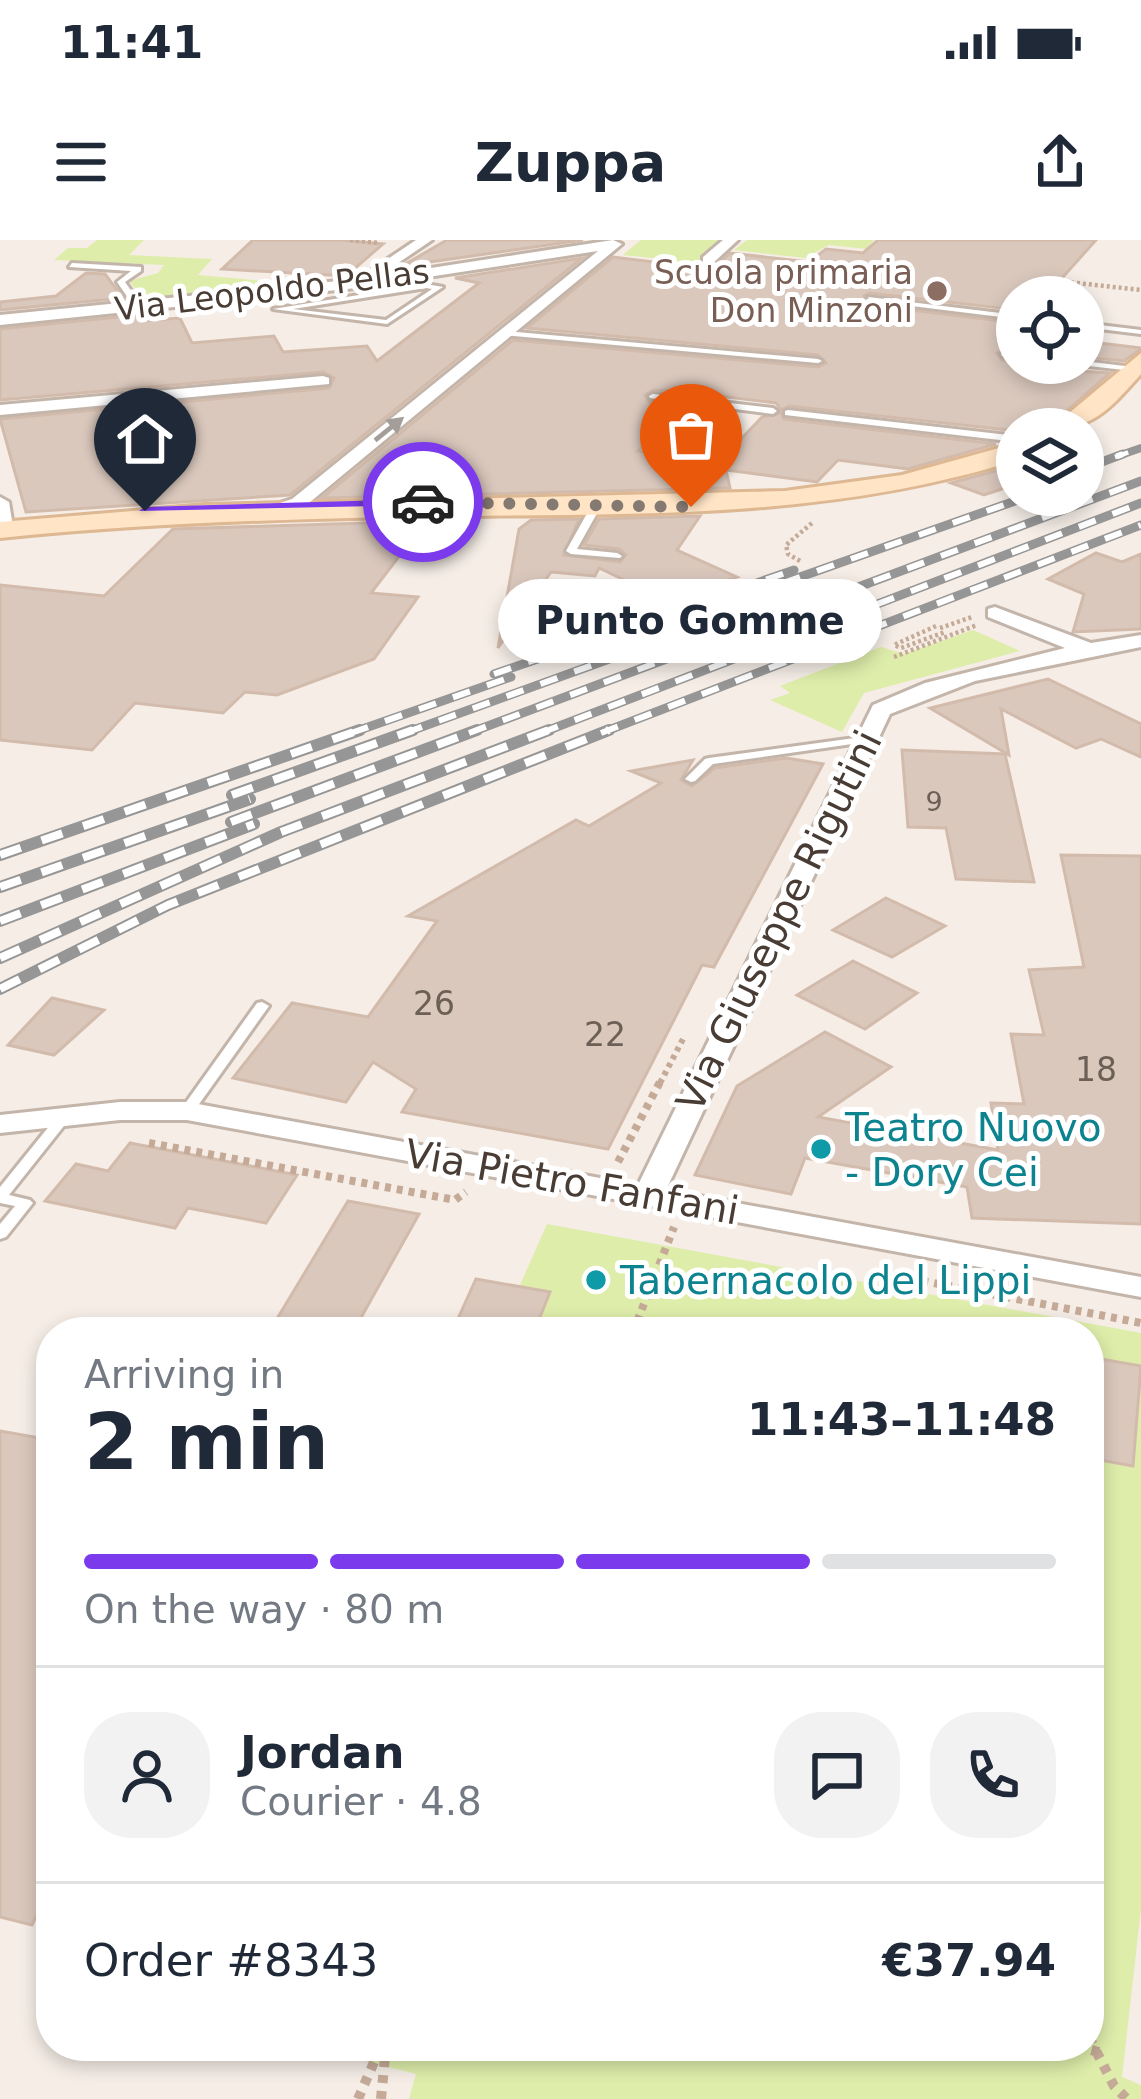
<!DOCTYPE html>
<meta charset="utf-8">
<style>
:root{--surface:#fff;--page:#f2f2f3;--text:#1f2937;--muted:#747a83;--line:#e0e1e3;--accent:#7c3aed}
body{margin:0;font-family:"DejaVu Sans",sans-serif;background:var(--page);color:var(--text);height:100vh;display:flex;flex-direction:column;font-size:45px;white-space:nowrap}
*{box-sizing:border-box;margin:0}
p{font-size:39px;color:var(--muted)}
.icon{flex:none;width:66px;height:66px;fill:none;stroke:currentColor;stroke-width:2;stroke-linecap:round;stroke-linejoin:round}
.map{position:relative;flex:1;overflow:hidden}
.details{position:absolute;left:36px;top:1077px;width:1068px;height:744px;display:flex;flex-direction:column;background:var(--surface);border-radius:48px;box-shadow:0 6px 18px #0003}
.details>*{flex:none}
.fabs{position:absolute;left:996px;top:36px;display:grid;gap:24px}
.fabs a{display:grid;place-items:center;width:108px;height:108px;border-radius:50%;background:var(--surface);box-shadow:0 6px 18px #0003;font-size:60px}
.pin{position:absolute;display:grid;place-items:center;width:102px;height:102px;color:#fff;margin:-123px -51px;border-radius:50% 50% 50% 0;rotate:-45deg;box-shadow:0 0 12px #0007}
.pin .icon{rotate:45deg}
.courier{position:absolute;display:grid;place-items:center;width:120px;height:120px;margin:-60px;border:9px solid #7c3aed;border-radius:50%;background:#fff;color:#222;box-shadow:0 3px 15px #0007}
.bubble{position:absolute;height:84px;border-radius:42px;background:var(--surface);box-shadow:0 6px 18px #0003;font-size:39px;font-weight:600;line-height:84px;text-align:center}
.overview em{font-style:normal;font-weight:600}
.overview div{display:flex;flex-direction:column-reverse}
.overview{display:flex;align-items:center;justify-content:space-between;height:204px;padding:0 48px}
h1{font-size:78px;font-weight:600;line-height:90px}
.bar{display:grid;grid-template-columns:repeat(4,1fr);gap:18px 12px;align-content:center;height:144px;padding:0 48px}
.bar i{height:15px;border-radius:9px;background:var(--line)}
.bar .on{background:var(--accent)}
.bar p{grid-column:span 4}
.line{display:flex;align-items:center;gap:30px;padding:0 48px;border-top:3px solid var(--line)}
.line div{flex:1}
.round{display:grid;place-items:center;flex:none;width:126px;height:126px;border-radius:48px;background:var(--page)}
.status{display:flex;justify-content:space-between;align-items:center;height:84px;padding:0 60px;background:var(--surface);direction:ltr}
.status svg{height:33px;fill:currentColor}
header{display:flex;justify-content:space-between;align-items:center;height:156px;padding:0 48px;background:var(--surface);font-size:54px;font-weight:600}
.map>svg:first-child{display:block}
</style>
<div class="status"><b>11:41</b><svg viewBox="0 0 49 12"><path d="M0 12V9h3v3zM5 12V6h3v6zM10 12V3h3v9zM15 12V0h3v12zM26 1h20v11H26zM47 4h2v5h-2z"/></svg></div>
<header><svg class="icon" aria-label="menu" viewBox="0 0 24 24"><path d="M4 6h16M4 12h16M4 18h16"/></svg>Zuppa<svg class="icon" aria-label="share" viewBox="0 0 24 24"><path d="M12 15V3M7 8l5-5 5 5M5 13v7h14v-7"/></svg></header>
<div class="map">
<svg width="1141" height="1859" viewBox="0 0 1141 1859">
<rect width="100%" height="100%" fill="#f5ede6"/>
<!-- green -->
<g fill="#deedaa">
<path d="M97 0H144L129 15 212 19 198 35 277 42 273 49 145 60 129 41 158 33 164 25 54 20 68 8H87Z"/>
<path d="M641 0H724L700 23 623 15Z"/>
<path d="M747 0H874L866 9 829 5 805 18 734 10Z"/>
<path d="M973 390 1020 411 864 453 842 492 770 460 790 453 780 446 881 407 904 414Z"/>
<path d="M547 984 1141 1093V1669L1122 1837 1141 1845V1859H409L416 1834 306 1806H1089V1092H531L513 1061Z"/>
</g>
<!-- building -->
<g fill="#dac8bd" stroke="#d3bbac" stroke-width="3">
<path d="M253 0H341L383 4 346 36 222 29Z"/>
<path d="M447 0H583L402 26Z"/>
<path d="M878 0H1096L1045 57H1017V70L869 53 864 56 870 65 1017 83 1012 93 1017 94V108L997 113 1002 120 1017 121V127L1110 133 1046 189 1017 191 789 166 781 170 776 163 695 153 654 150 645 155 649 162 681 167 638 211 720 221 762 177 781 173 784 179 996 204 908 229 838 220 817 242 726 230 730 248 322 258 513 100 818 127 826 123 818 115 527 88 613 17 703 28 716 26 730 13 809 22 826 9 863 13Z"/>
<path d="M582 18 290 255 26 272 0 179 329 148 334 138 323 132 0 160V89L138 75 142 81 180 78 192 103 274 96 283 112 367 106 377 121 479 43 455 38Z"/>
<path d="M86 33 105 34 123 58 0 70V62L56 56Z"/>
<path d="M1083 101 1141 108V109L1124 121 1083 117Z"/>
<path d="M1017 225V244L984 255 951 243Z"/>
<path d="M700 276 677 310 737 337 668 361 599 328 595 336 551 332 498 408 519 289 531 280 579 279 564 315 620 322 626 315 619 309 584 305 599 279Z"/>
<path d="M426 281 371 353 418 357 374 419 277 455 245 452 223 473 135 463 92 510 0 500V345L104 356 173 289Z"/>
<path d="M1096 313 1122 322 1141 314V389L1073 392 1084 354 1048 339Z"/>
<path d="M1048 439 1141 484V517L1101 499 1076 508 1001 469 1009 515 930 468Z"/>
<path d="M902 510 1005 514 1034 642 956 639 946 588 908 587Z"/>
<path d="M786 518 823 524 714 727 702 725 608 909 402 872 416 849 373 822 346 862 233 838 292 763 368 777 437 681 408 676 576 580 589 586 661 543 631 531 693 520 681 540 692 546 715 528Z"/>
<path d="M1061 615 1141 616V984L972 978 967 947 805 918 791 954 695 935 737 846 825 792 891 827 818 877 998 910 991 863 1024 864 1011 794 1044 795 1029 730 1084 727Z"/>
<path d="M886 658 945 686 892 717 833 690Z"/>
<path d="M853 721 917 753 865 789 797 755Z"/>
<path d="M52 758 104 770 54 815 8 805Z"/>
<path d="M130 903 297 935 266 983 188 968 175 988 45 961 76 924 108 931Z"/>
<path d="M348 961 419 974 353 1092H269Z"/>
<path d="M476 1039 550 1052 534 1092H452Z"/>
<path d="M1089 1117 1141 1126 1133 1226 1089 1218Z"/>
<path d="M0 1191 51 1200V1647L32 1685 0 1677Z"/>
</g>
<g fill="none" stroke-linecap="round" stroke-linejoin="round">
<defs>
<g id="service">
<path d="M72 23 141 27V31L125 42 142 66 135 68 117 42 131 31 69 27Z"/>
<path d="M426 44 443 47 387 84 273 69ZM426 48 432 49 386 80 293 69Z"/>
<path d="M868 57 1017 75V79L871 61Z"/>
<path d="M1083 83 1141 90V94L1083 87Z"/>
<path d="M506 91 818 119 822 121 818 123 503 95Z"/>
<path d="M1005 112 1017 113V117L1002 116 1001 114Z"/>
<path d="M1083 121 1133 127 1137 129 1133 131 1080 125 1079 123H1083Z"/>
<path d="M653 154 773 168 777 171 773 174 650 158 649 156Z"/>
<path d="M788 170 1017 196V202L785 175V171Z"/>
<path d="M595 265 600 268 577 309 617 313 622 316 620 318 571 314 566 311 590 268Z"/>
<path d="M862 497 868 500 866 502 713 524 695 541 691 542 685 539 705 519 709 518Z"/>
<path d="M262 762 269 766 192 874H182L180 871 182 868 257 763Z"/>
<path d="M64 873 71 877 9 955 30 960 33 963 6 997 0 999V984L15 966 0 963V947L59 874Z"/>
</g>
<g id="minor">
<path d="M416 0H432L379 36 613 0 622 4 304 267 269 279 260 273 262 269 292 259 598 11 356 48 0 85V75L358 39Z"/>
<path d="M723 0H738L713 23H703V17Z"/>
<path d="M323 136 329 138V144L0 175V165Z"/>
<path d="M0 257 9 262 14 293 0 292Z"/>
<path d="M995 367 1091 403 1141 395V407L975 441 890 474 666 950 1141 1037V1057L187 880H120L0 893V875L120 862H187L638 945 873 465 925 443 1065 408 988 377V369Z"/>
</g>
<g id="secondary">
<path d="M1141 113V134C1112 166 1095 189 1050 189Z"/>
<path d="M1017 203V220C837 277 652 274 465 276 310 278 155 282 0 298V282L205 265 785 251 902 235Z"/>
</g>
</defs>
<!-- service casing -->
<use href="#service" stroke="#c4b5aa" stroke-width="6"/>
<!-- minor casing -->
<use href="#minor" stroke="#c4b5aa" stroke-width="6"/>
<!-- secondary casing -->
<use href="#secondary" stroke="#ddb893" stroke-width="6"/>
<!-- path-far3 -->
<g stroke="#c4aa97" stroke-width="4.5" stroke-dasharray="3 3" stroke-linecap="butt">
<path d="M350 0 379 3"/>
<path d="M1059 41 1141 50"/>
<path d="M800 321 788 314 786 305 812 283"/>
<path d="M936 386 894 405 901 408 945 392"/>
<path d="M940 388 972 377"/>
<path d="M894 417 977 385"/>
</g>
<!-- path-far2 -->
<path stroke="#c4aa97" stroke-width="6" stroke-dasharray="4.5 4.5" stroke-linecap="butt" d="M660 843 683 799"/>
<!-- path-far1 -->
<g stroke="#c4aa97" stroke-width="8" stroke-dasharray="6 6" stroke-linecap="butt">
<path d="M149 903 455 960 466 952"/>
<path d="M618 922 661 840"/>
<path d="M887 1034 1141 1083"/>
<path d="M633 1092 674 987"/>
</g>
<!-- path -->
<g stroke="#c4aa97" stroke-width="10" stroke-dasharray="8 8" stroke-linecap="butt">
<path d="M1089 1797 1114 1846 1127 1859"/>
<path d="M1076 1806 1099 1812"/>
<path d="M358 1859 381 1806"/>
<path d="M381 1859 386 1806"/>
</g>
<!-- service -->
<use href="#service" fill="#fff" fill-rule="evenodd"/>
<!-- minor -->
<use href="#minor" fill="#fff" fill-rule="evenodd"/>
<!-- secondary -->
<use href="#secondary" fill="#ffe4c5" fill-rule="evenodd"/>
<defs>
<path id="rail-far2" d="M1115 217 1141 208"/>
<g id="rail-far1">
<path d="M1083 229 1123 214"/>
<path d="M783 343 1032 255"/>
<path d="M494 434 794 330"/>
<path d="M351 493 511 437"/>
<path d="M405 493 808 347"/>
<path d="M469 493 1141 241"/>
<path d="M541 493 1141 263"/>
<path d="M601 493 1141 285"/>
</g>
<g id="rail">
<path d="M232 555 413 490"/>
<path d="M231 582 477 490"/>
<path d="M0 615 360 490"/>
<path d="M0 647 250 559"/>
<path d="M0 681 254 584"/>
<path d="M0 718 281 592 549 490"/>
<path d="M0 749 168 665 609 490"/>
</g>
</defs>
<!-- rail-far2 casing -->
<use href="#rail-far2" stroke="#969696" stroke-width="8"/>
<!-- rail-far1 casing -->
<use href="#rail-far1" stroke="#969696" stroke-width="9"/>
<!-- rail casing -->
<use href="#rail" stroke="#969696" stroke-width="12"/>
<!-- rail-far2 -->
<use href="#rail-far2" stroke="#fff" stroke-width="4.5" stroke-dasharray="14" stroke-linecap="butt"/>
<!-- rail-far1 -->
<use href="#rail-far1" stroke="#fff" stroke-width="6" stroke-dasharray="18" stroke-linecap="butt"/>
<!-- rail -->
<use href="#rail" stroke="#fff" stroke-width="8" stroke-dasharray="22" stroke-linecap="butt"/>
</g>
<!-- one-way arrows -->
<defs><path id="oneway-solid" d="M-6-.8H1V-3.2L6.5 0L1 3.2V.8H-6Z" transform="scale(3)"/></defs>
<use fill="#a49e9a" href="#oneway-solid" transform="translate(389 189) rotate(-39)"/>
<!-- route -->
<path fill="#7c3aed" d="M423 259 427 265 139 271 145 267Z"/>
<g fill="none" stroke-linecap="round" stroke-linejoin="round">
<!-- done -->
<path stroke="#857a72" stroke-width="12" stroke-dasharray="0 21.6" d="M423 262 691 267"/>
</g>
<!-- markers -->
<circle fill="#8d6e63" stroke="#fff" stroke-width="4.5" cx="937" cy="51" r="12"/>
<g fill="#0f9aa8" stroke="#fff" stroke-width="4.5">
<circle cx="821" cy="909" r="12"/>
<circle cx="596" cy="1040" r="12"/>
</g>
<g text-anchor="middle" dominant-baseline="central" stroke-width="10" stroke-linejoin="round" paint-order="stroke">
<!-- far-number labels -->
<g font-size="27" fill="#6c5f56">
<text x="934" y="561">9</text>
</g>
<!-- far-education labels -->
<g font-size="33" fill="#785e54" stroke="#fff" text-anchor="end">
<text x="913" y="32">Scuola primaria<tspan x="913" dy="38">Don Minzoni</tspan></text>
</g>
<!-- far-street labels -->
<g font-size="33" fill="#483c34" stroke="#fff">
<text transform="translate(272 50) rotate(-7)">Via Leopoldo Pellas</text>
</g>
<!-- number labels -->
<g font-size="33" fill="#6c5f56">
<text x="434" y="763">26</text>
<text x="605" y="794">22</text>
<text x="1096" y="829">18</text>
</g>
<!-- street labels -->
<g font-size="39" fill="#483c34" stroke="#fff">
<text transform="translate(779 681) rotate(-64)">Via Giuseppe Rigutini</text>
<text transform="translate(572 942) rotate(10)">Via Pietro Fanfani</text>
</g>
<!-- culture labels -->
<g font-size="39" fill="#0d838f" stroke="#fff" text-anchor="start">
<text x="845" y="887">Teatro Nuovo<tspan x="845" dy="45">- Dory Cei</tspan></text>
<text x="620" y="1040">Tabernacolo del Lippi</text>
</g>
</g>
</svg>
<div class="fabs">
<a><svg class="icon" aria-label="locate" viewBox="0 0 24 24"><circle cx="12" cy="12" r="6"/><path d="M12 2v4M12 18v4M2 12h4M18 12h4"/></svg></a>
<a><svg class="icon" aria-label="layers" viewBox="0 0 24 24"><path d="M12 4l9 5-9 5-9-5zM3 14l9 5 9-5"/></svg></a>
</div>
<div class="pin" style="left:691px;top:267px;background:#ea580c"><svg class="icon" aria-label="bag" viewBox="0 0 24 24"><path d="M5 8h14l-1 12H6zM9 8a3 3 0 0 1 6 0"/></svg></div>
<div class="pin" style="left:145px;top:271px;background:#1f2937"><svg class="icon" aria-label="home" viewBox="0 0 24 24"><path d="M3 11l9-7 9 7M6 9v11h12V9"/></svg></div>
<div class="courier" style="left:423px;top:262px"><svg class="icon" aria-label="car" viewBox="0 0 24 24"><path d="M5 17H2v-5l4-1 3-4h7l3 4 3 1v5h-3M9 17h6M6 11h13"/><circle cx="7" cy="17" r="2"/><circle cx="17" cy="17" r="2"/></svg></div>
<div class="bubble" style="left:498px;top:339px;width:384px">Punto Gomme</div>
<section class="details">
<div class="overview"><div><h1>2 min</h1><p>Arriving in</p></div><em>11:43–11:48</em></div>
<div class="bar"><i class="on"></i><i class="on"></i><i class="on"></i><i></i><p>On the way · 80 m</p></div>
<div class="line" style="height:216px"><a class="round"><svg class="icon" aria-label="person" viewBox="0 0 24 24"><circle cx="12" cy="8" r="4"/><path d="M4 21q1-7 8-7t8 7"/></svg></a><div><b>Jordan</b><p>Courier · 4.8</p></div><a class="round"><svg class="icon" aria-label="chat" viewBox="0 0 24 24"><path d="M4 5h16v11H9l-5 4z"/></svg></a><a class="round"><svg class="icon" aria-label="phone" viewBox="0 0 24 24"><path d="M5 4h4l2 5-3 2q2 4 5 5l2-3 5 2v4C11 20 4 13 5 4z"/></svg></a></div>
<div class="line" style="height:156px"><div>Order #8343</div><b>€37.94</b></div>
</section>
</div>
